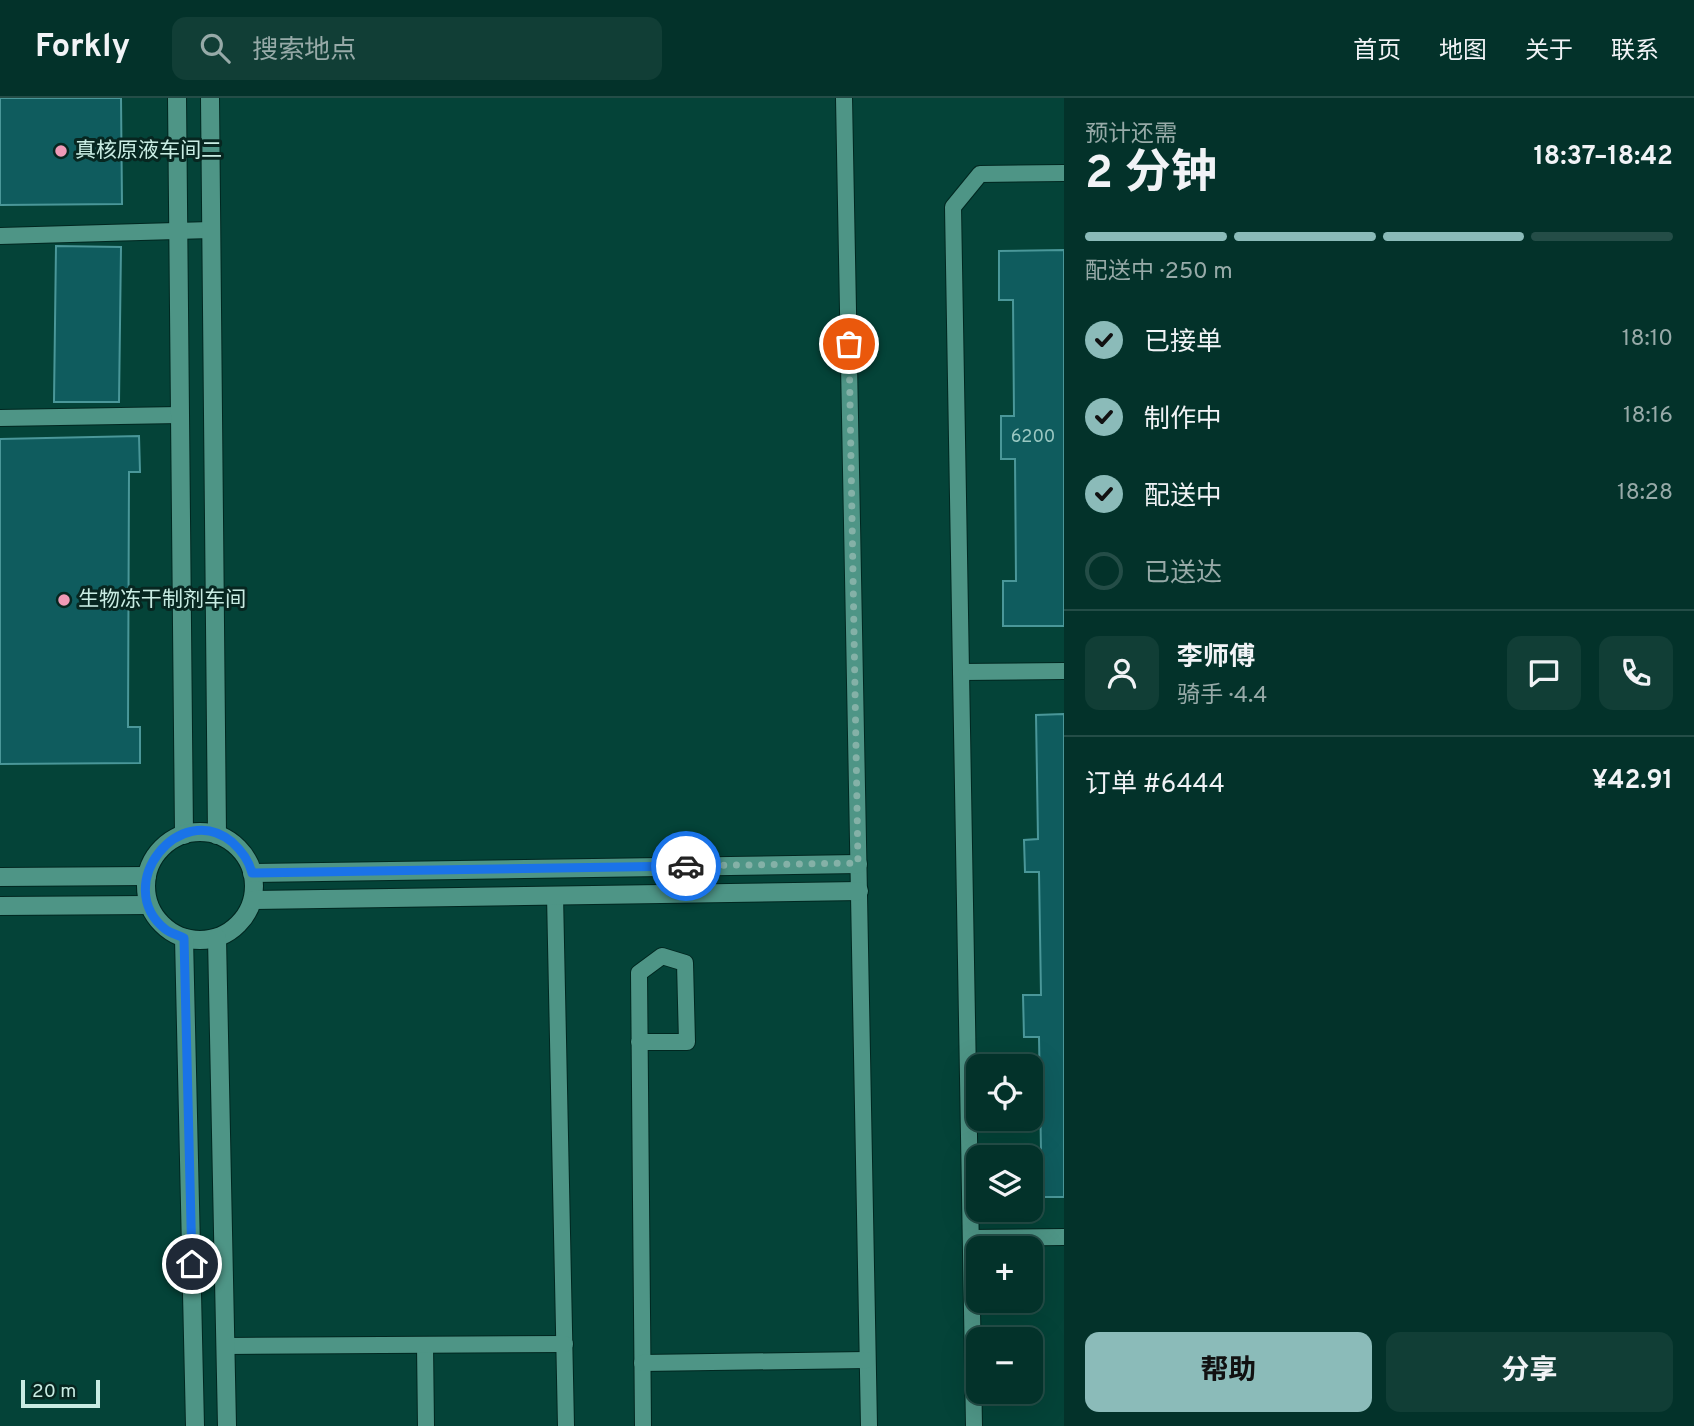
<!DOCTYPE html>
<html lang="zh">
<meta charset="utf-8">
<style>
:root{--surface:#03322a;--page:#113e36;--text:#f1f3f6;--muted:#97aaa8;--line:#244d47;--accent:#8bbbb9}
body{margin:0;font-family:Overpass,"Noto Sans SC",sans-serif;background:var(--page);color:var(--text);height:100vh;display:flex;flex-direction:column;font-size:26px;white-space:nowrap}
*{box-sizing:border-box;margin:0}
p{font-size:23px;color:var(--muted)}
.icon{flex:none;width:38px;height:38px;fill:none;stroke:currentColor;stroke-width:2;stroke-linecap:round;stroke-linejoin:round}
.map{position:relative;flex:1;overflow:hidden}
.sheet{display:flex;flex-direction:column;background:var(--surface);width:630px}
.sheet>*{flex:none}
.controls{position:absolute;left:966px;top:956px;display:grid;gap:14px}
.controls a{display:grid;place-items:center;width:77px;height:77px;border-radius:14px;background:var(--surface);box-shadow:0 7px 28px #0002,0 0 0 2px var(--line);font-size:35px}
.scale{position:absolute;left:21px;bottom:18px;width:79px;box-sizing:border-box;padding-left:7px;border:4px solid #c9ece3;border-top:0;font-size:19px;line-height:24px;white-space:nowrap;color:#c9ece3;-webkit-text-stroke:5px #072620;paint-order:stroke}
.pin{position:absolute;display:grid;place-items:center;width:60px;height:60px;color:#fff;margin:-30px;border:4px solid #fff;border-radius:50%;box-shadow:0 2px 7px #0007}
.courier{position:absolute;display:grid;place-items:center;width:70px;height:70px;margin:-35px;border:5px solid #1a73e8;border-radius:50%;background:#fff;color:#222;box-shadow:0 2px 9px #0007}
.summary em{font-style:normal;font-weight:700}
.summary div{display:flex;flex-direction:column-reverse}
.summary{display:flex;align-items:center;justify-content:space-between;height:119px;padding:0 21px}
h1{font-size:46px;font-weight:700;line-height:52px}
.bar{display:grid;grid-template-columns:repeat(4,1fr);gap:10px 7px;align-content:center;height:84px;padding:0 21px}
.bar i{height:9px;border-radius:5px;background:var(--line)}
.bar .current{background:var(--accent)}
.bar p{grid-column:span 4}
.line{display:flex;align-items:center;gap:18px;padding:0 21px;border-top:2px solid var(--line)}
.line div{flex:1}
.round{display:grid;place-items:center;flex:none;width:74px;height:74px;border-radius:14px;background:var(--page)}
ol{padding:0 21px;list-style:none}
li{display:flex;align-items:center;gap:21px;height:77px}
li p{margin-inline-start:auto}
li .icon{padding:7px;border-radius:50%;background:var(--accent);color:#111;stroke-width:4}
li:last-child{color:var(--muted)}
li i{width:38px;height:38px;border:4px solid var(--line);border-radius:50%}
.primary-button{display:flex;gap:14px;margin-top:auto;padding:14px 21px}
.primary-button a{flex:1;height:80px;border-radius:14px;background:var(--accent);color:#111;font-size:28px;font-weight:700;line-height:80px;text-align:center}
.primary-button a+a{background:var(--page);color:var(--text)}
header{display:flex;align-items:center;gap:42px;box-sizing:border-box;height:98px;padding:0 35px;background:var(--surface);border-bottom:2px solid var(--line)}
header strong{font-size:33px}
nav{display:flex;gap:38px;margin-inline-start:auto;font-size:24px}
.search{width:490px;height:63px;background:var(--page);display:flex;align-items:center;gap:18px;box-sizing:border-box;padding:0 24px;border-radius:14px;color:var(--muted);font-size:26px}
main{display:flex;flex:1;min-height:0}
.map>svg:first-child{display:block}
</style>
<header>
<strong>Forkly</strong>
<div class="search"><svg class="icon" aria-label="search" viewBox="0 0 24 24"><circle cx="10" cy="10" r="6"/><path d="M15 15l6 6"/></svg>搜索地点</div>
<nav><a>首页</a><a>地图</a><a>关于</a><a>联系</a></nav>
</header>
<main>
<div class="map">
<svg width="1064" height="1328" viewBox="0 0 1064 1328">
<rect width="100%" height="100%" fill="#044338"/>
<!-- building -->
<g fill="#0f5c5e" stroke="#4a9799" stroke-width="2">
<path d="M0 0H121L122 106 0 107Z"/>
<path d="M56 148 121 149 119 304H54Z"/>
<path d="M1064 152V528H1003V483H1016L1015 361H1001V318H1014L1013 202H999V153Z"/>
<path d="M139 338 140 374H129L128 629H140V665L0 666V341Z"/>
<path d="M1064 616V1099H1031V1059H1027V1052H1041L1039 939H1024L1023 897H1041L1039 774H1025L1024 742 1038 741 1036 617Z"/>
</g>
<g fill="none" stroke-linecap="round" stroke-linejoin="round">
<defs>
<g id="lane">
<path d="M844 0 869 1328"/>
<path d="M0 138 211 132"/>
<path d="M0 320 180 317"/>
<path d="M961 574 1064 573"/>
<path d="M555 797 566 1328"/>
<path d="M639 944H687L685 865 662 858 639 875 643 1328"/>
<path d="M971 1140 1064 1139"/>
<path d="M425 1247 426 1328"/>
<path d="M226 1248 565 1246"/>
<path d="M642 1265 867 1262"/>
<path d="M974 1328 953 109 980 76 1064 75"/>
</g>
<g id="street">
<path d="M177 0 184 737"/>
<path d="M210 0 217 737"/>
<circle cx="200" cy="788" r="54"/>
<path d="M252 775 858 766"/>
<path d="M0 779 147 778"/>
<path d="M253 802 859 793"/>
<path d="M0 808 149 807"/>
<path d="M184 840 195 1328"/>
<path d="M217 840 227 1328"/>
</g>
</defs>
<!-- lane casing -->
<use href="#lane" stroke="#002720" stroke-width="18"/>
<!-- street casing -->
<use href="#street" stroke="#002720" stroke-width="20"/>
<!-- lane -->
<use href="#lane" stroke="#4e9586" stroke-width="16"/>
<!-- street -->
<use href="#street" stroke="#4e9586" stroke-width="18"/>
</g>
<g fill="none" stroke-linecap="round" stroke-linejoin="round">
<!-- done -->
<path stroke="#84b1a7" stroke-width="7" stroke-dasharray="0 12.6" d="M686 768 858 765 849 246"/>
<!-- route -->
<path stroke="#1a73e8" stroke-width="9" d="M192 1166 184 840C178 837 170 835 165 831 111 787 180 701 232 744 242 753 249 762 252 775L686 768"/>
</g>
<!-- markers -->
<g fill="#f09ab7" stroke="#072620" stroke-width="2.5">
<circle cx="61" cy="53" r="7"/>
<circle cx="64" cy="502" r="7"/>
</g>
<g text-anchor="middle" dominant-baseline="central" stroke-width="6" stroke-linejoin="round" paint-order="stroke">
<!-- number labels -->
<g font-size="18" fill="#9ac8c2">
<text x="1033" y="339">6200</text>
</g>
<!-- poi labels -->
<g font-size="21" fill="#c9ece3" stroke="#072620" text-anchor="start">
<text x="75" y="53">真核原液车间二</text>
<text x="78" y="502">生物冻干制剂车间</text>
</g>
</g>
</svg>
<div class="controls">
<a><svg class="icon" aria-label="locate" viewBox="0 0 24 24"><circle cx="12" cy="12" r="6"/><path d="M12 2v4M12 18v4M2 12h4M18 12h4"/></svg></a>
<a><svg class="icon" aria-label="layers" viewBox="0 0 24 24"><path d="M12 4l9 5-9 5-9-5zM3 14l9 5 9-5"/></svg></a>
<a>+</a>
<a>−</a>
</div>
<div class="scale">20 m</div>
<div class="pin" style="left:849px;top:246px;background:#ea580c"><svg class="icon" aria-label="bag" viewBox="0 0 24 24"><path d="M5 8h14l-1 12H6zM9 8a3 3 0 0 1 6 0"/></svg></div>
<div class="pin" style="left:192px;top:1166px;background:#1f2937"><svg class="icon" aria-label="home" viewBox="0 0 24 24"><path d="M3 11l9-7 9 7M6 9v11h12V9"/></svg></div>
<div class="courier" style="left:686px;top:768px"><svg class="icon" aria-label="car" viewBox="0 0 24 24"><path d="M5 17H2v-5l4-1 3-4h7l3 4 3 1v5h-3M9 17h6M6 11h13"/><circle cx="7" cy="17" r="2"/><circle cx="17" cy="17" r="2"/></svg></div>
</div>
<section class="sheet">
<div class="summary"><div><h1>2 分钟</h1><p>预计还需</p></div><em>18:37–18:42</em></div>
<div class="bar"><i class="current"></i><i class="current"></i><i class="current"></i><i></i><p>配送中 · 250 m</p></div>
<ol>
<li><svg class="icon" aria-label="check" viewBox="0 0 24 24"><path d="M5 12l5 5 9-10"/></svg>已接单<p>18:10</p></li>
<li><svg class="icon" aria-label="check" viewBox="0 0 24 24"><path d="M5 12l5 5 9-10"/></svg>制作中<p>18:16</p></li>
<li><svg class="icon" aria-label="check" viewBox="0 0 24 24"><path d="M5 12l5 5 9-10"/></svg>配送中<p>18:28</p></li>
<li><i></i>已送达</li>
</ol>
<div class="line" style="height:126px"><a class="round"><svg class="icon" aria-label="person" viewBox="0 0 24 24"><circle cx="12" cy="8" r="4"/><path d="M4 21q1-7 8-7t8 7"/></svg></a><div><b>李师傅</b><p>骑手 · 4.4</p></div><a class="round"><svg class="icon" aria-label="chat" viewBox="0 0 24 24"><path d="M4 5h16v11H9l-5 4z"/></svg></a><a class="round"><svg class="icon" aria-label="phone" viewBox="0 0 24 24"><path d="M5 4h4l2 5-3 2q2 4 5 5l2-3 5 2v4C11 20 4 13 5 4z"/></svg></a></div>
<div class="line" style="height:91px"><div>订单 #6444</div><b>¥42.91</b></div>
<div class="primary-button"><a>帮助</a><a>分享</a></div>
</section>
</main>
